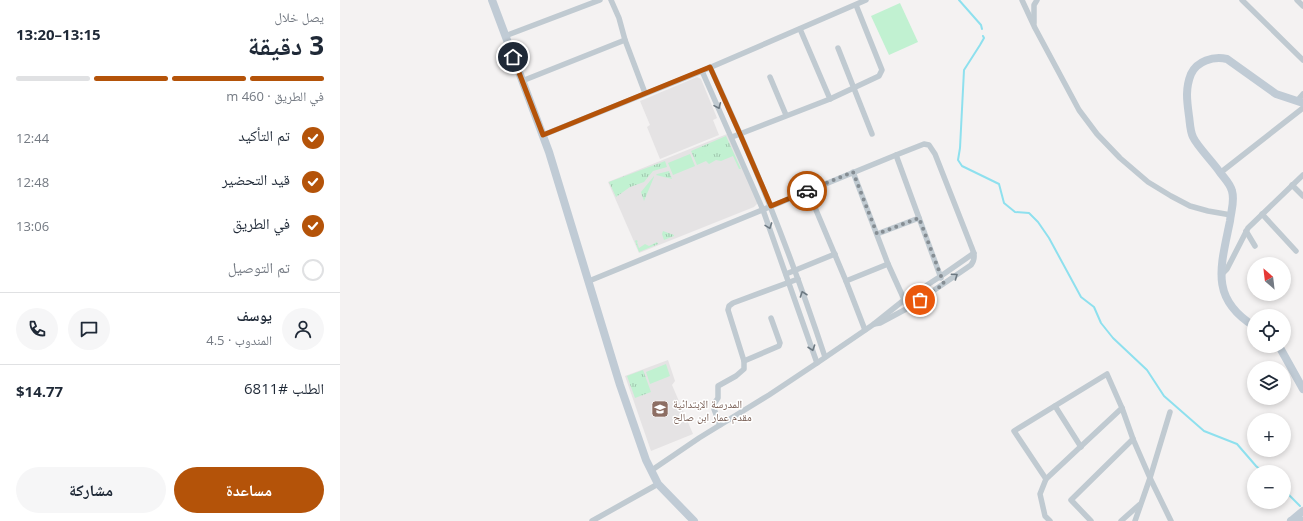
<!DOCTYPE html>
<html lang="ar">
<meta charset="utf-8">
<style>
:root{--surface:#fff;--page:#f6f6f7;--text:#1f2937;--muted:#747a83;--line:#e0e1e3;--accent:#b45309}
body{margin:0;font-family:"Open Sans","Noto Naskh Arabic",sans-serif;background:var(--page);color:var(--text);direction:rtl;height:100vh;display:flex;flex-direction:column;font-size:15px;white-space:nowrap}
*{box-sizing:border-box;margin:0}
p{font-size:13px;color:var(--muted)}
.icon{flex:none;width:22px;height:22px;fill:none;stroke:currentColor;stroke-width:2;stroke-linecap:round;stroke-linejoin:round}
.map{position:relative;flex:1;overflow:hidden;direction:ltr}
.details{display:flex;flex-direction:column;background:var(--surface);width:340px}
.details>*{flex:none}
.needle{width:26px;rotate:332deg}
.controls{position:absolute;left:907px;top:257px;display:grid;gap:8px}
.controls a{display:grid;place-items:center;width:44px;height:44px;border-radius:50%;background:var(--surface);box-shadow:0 2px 6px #0003;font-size:20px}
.pin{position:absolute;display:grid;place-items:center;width:34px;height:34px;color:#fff;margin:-17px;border:2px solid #fff;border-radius:50%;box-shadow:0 1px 4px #0007}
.courier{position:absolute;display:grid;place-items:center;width:40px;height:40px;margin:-20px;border:3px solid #b45309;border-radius:50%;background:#fff;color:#222;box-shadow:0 1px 5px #0007}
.head em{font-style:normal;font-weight:700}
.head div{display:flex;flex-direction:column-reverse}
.head{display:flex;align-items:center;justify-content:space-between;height:68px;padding:0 16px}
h1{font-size:26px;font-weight:700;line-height:30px}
.bar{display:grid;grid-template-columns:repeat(4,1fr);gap:6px 4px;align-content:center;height:48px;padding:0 16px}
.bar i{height:5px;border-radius:3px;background:var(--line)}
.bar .selected{background:var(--accent)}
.bar p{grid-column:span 4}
.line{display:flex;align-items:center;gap:10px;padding:0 16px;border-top:1px solid var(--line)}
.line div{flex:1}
.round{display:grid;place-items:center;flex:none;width:42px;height:42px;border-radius:21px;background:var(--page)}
ol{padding:0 16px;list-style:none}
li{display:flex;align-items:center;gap:12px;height:44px}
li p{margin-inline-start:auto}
li .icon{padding:4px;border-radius:50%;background:var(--accent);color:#fff;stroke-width:4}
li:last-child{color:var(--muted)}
li i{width:22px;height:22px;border:2px solid var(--line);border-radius:50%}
.button{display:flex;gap:8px;margin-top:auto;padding:8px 16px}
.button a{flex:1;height:46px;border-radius:24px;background:var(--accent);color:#fff;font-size:16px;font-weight:700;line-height:46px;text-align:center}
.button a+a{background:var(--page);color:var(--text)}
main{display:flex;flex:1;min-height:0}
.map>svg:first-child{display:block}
</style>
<main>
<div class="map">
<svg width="963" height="521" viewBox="0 0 963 521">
<defs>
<pattern id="grass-tufts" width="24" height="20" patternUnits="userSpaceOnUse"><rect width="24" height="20" fill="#c1f1d1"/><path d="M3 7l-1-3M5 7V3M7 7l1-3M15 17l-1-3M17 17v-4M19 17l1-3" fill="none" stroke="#9fc6ad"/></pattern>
</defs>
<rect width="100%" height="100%" fill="#f4f2f2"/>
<!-- education -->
<g fill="#e5e3e4">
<path d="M357 77 361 79 377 118 373 120 379 135 320 159 307 127 310 125 300 101Z"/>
<path d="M387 134 418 203 414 207 299 253 268 182Z"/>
<path d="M328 360 335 381 332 385 353 434 311 451 285 376Z"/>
</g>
<!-- grass -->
<g fill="url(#grass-tufts)">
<path d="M386 136 401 169H399L393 156 381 161 376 160 369 164 366 161 357 165 351 151Z"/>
<path d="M325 161 327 167 313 171 304 182 290 187 276 197 269 182Z"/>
<path d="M329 171 332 179 316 175 317 174Z"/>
<path d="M314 176V177L304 201 301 192Z"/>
<path d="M323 231 334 235V236L324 240 322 234Z"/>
<path d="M296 240 298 241 297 242 299 248 305 244 309 246 317 242 318 244 299 252 295 241Z"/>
<path d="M303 370 311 392 295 398 287 376Z"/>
</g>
<!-- park -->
<g fill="#c1f1d1">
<path d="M560 3 578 42 549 55 531 16Z"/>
<path d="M368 146 371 152 357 157 355 151Z"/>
<path d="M350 154 355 166 333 175 328 163Z"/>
<path d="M326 364 330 376 310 384 306 372Z"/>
</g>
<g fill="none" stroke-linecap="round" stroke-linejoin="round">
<!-- stream -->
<g stroke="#8ee0ee" stroke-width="2">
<path d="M619 0 641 25 642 29"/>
<path d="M643 36 644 38 640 45 624 70 620 148 618 160 622 166 659 184 664 203 675 212 689 213 698 222 709 238 741 297 754 307 761 323 773 338 807 370 824 396 864 431 897 444 916 466 923 472"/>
<path d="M944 490 960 506"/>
</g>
<!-- street -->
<g stroke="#c0cad1" stroke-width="5.5">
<path d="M271 0 279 18 285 40 305 93"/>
<path d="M682 0 695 28 739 110 757 134 780 158 808 182 831 196 850 206 868 211 891 215"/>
<path d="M902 0 963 60"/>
<path d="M957 0 963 6"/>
<path d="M694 23V5L697 0"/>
<path d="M460 29 490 99"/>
<path d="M165 36 260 0"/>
<path d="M498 48 532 134"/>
<path d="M370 67C391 113 412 159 430 206 450 256 468 306 485 357"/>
<path d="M362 71 423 210 477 363"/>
<path d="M430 77 446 115"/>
<path d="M182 81 285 40"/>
<path d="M957 101 963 94"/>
<path d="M203 135 362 71 526 0"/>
<path d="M392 137 490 99 539 76 542 70 516 5"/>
<path d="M556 155 601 278"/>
<path d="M513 172 548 264 568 308"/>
<path d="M880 173 963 108"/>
<path d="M952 185 963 196"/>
<path d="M468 191 506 281 525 330"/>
<path d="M922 214 956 251"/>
<path d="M906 231 915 246"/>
<path d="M537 234 579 218"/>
<path d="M446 274 495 254"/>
<path d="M882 274 887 269 908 228 963 175"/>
<path d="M249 281 556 155 584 144 589 145 595 154 630 243C633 251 637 257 631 265L568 308 540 323 534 324"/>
<path d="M506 281 548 264"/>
<path d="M404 361 439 346 440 343 431 318"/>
<path d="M715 406 741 447"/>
<path d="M380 425 374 409V404L378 398V386L396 376 404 369V361L388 310 389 306 393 303 458 279"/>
<path d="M312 470 359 438 429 395 477 363 534 324 564 300 601 276 634 253"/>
<path d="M706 479 674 431 767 374 782 408 793 439 810 478 831 521"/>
<path d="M252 521 318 484"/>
<path d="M710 521 705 516 700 494 706 479 782 408"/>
<path d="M751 521 731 500 793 439"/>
<path d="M781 521 799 505"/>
<path d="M795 521 810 478 830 412"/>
</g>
<!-- secondary -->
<g stroke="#c0cbd5" stroke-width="8">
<path d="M152 0 209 152 280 385 306 460 318 484 354 521"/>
<path d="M914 326C869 298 881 266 890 221 891 211 895 201 892 191 890 183 883 177 879 171 872 161 857 146 853 137 850 131 850 123 849 116 847 101 845 89 851 74 857 61 873 56 887 59L936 94 963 103"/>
<path d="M939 346 963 389"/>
<path d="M951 521 963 511"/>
<path d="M951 521H963"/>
</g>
</g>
<!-- one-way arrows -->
<defs><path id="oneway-chevron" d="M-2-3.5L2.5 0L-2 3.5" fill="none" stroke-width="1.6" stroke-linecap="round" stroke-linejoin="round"/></defs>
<g stroke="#6d7982">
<use href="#oneway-chevron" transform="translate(378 106) rotate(66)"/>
<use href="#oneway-chevron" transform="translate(429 226) rotate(70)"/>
<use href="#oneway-chevron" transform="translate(615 276) rotate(-35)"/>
<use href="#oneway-chevron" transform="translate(463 294) rotate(-109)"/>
<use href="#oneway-chevron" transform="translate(472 348) rotate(71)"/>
</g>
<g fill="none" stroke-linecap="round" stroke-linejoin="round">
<!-- done -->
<path stroke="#858d93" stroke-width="4" stroke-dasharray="0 7.2" d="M467 191 513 172 537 234 579 218 604 284 580 300"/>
<!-- route -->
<path stroke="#b45309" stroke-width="5" d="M173 57 203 135 370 67 400 134 431 206 467 191"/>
</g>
<!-- icons -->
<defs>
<symbol id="school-square" viewBox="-11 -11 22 22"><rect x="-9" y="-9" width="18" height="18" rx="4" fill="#8d6e63" stroke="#fff"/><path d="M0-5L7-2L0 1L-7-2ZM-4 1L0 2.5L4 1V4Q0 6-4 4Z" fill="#fff"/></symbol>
</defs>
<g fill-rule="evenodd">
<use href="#school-square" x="310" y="399" width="20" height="20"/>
</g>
<g text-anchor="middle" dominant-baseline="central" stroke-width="3" stroke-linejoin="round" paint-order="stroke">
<!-- education labels -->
<g font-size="11" fill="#785e54" stroke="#fff" text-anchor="start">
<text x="333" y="403">المدرسة الإبتدائية<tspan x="333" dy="13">مقدم عمار ابن صالح</tspan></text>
</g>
</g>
</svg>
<div class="controls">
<a><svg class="needle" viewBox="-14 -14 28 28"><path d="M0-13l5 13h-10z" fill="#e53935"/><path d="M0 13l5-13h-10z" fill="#747a83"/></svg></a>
<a><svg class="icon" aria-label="locate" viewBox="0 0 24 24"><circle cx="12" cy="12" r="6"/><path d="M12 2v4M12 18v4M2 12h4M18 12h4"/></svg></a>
<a><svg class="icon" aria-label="layers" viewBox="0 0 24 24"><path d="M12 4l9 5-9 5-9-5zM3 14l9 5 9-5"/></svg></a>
<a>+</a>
<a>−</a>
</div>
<div class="pin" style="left:580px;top:300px;background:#ea580c"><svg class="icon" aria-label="bag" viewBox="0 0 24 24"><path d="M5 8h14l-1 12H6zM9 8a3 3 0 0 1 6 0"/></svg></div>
<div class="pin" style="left:173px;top:57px;background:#1f2937"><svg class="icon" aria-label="home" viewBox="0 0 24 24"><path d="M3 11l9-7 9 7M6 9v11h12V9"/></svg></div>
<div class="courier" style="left:467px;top:191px"><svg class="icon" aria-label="car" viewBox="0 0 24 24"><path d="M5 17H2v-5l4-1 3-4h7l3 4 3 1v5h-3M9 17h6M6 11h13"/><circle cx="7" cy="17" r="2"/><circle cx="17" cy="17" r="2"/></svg></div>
</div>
<section class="details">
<div class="head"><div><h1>3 دقيقة</h1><p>يصل خلال</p></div><em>13:15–13:20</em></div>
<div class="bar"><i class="selected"></i><i class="selected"></i><i class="selected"></i><i></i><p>في الطريق · 460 m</p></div>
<ol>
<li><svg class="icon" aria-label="check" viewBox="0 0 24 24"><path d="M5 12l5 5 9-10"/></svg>تم التأكيد<p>12:44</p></li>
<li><svg class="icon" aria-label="check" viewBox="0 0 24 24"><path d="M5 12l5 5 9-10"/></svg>قيد التحضير<p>12:48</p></li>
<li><svg class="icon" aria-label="check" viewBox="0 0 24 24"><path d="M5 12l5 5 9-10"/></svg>في الطريق<p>13:06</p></li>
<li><i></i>تم التوصيل</li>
</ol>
<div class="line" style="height:72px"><a class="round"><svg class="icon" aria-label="person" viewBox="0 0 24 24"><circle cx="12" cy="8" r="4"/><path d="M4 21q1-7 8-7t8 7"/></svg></a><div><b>يوسف</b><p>المندوب · 4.5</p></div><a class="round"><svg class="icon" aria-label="chat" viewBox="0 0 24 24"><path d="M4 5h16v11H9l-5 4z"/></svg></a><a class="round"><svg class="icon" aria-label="phone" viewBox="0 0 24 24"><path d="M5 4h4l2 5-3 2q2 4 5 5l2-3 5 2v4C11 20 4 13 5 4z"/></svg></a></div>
<div class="line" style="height:52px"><div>الطلب #6811</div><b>$14.77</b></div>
<div class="button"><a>مساعدة</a><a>مشاركة</a></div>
</section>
</main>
